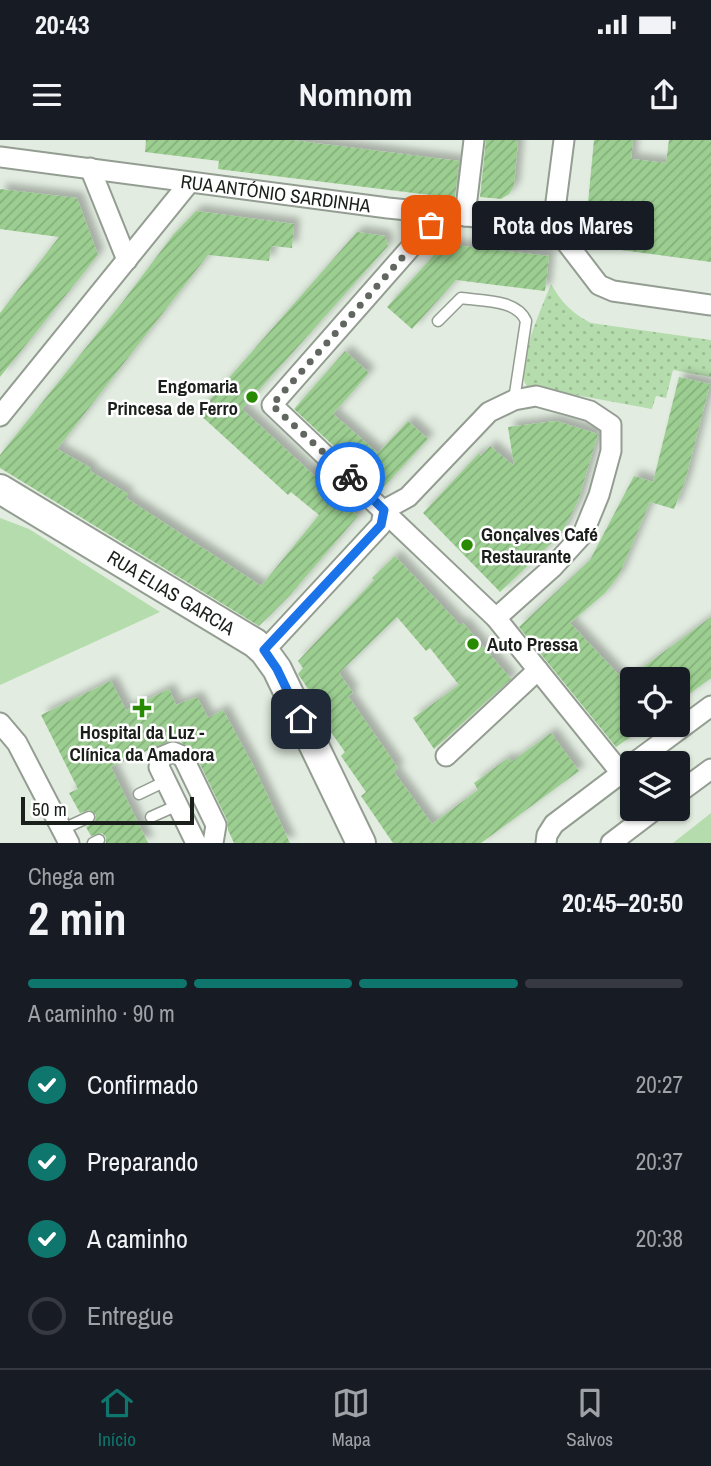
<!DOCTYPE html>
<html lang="pt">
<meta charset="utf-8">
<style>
:root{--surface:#171b24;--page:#20242c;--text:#f1f3f6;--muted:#9ea1a6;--line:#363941;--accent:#0f766e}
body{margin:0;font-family:"Archivo Narrow",sans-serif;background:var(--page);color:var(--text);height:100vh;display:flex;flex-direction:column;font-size:26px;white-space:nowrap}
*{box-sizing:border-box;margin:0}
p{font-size:23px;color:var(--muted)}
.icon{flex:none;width:38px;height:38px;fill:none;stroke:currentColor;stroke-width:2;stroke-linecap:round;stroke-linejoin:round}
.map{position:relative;height:703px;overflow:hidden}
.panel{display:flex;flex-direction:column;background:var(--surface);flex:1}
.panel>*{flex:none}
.fabs{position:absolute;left:620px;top:527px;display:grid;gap:14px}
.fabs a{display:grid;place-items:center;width:70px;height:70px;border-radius:7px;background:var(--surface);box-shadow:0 2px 5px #0004;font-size:35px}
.scale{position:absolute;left:21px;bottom:18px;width:173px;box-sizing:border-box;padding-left:7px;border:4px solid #1b1f1b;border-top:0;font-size:19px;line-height:24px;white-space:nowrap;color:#1b1f1b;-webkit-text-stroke:5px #fff;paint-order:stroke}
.pin{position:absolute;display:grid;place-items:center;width:60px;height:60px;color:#fff;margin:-30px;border-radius:14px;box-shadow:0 4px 10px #0006}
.courier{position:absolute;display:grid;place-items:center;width:70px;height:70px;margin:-35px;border:5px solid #1a73e8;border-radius:50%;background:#fff;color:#222;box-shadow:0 2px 9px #0007}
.bubble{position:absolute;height:49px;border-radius:7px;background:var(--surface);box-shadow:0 2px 5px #0004;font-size:23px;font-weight:800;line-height:49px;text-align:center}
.summary em{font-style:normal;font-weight:800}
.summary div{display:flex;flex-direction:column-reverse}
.summary{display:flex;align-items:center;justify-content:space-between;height:119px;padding:0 28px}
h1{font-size:46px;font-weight:800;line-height:52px}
.bar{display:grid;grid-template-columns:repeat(4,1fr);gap:10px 7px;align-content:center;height:84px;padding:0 28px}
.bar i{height:9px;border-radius:5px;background:var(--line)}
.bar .active{background:var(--accent)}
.bar p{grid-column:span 4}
ol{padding:0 28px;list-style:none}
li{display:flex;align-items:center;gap:21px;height:77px}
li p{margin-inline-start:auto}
li .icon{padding:7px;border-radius:50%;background:var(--accent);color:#fff;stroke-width:4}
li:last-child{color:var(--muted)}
li i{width:38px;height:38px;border:4px solid var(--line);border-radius:50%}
.status{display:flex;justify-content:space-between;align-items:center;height:49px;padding:0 35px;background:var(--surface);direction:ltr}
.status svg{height:19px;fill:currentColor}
header{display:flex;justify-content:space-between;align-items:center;height:91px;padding:0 28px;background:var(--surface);font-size:32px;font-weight:800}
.tab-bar{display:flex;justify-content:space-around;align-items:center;height:98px;border-top:2px solid var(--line);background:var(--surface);font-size:19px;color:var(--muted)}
.tab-bar a{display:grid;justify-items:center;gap:4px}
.tab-bar .active{color:var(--accent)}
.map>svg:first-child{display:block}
</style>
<div class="status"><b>20:43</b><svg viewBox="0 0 49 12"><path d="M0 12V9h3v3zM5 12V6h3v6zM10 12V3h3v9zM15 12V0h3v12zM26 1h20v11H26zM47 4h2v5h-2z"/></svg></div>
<header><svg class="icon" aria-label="menu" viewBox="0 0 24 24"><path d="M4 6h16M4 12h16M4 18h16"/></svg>Nomnom<svg class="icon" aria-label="share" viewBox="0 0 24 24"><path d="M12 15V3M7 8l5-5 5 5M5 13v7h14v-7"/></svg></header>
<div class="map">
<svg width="711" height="703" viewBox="0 0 711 703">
<defs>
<pattern id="grass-dots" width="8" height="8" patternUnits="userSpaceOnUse" patternTransform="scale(1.75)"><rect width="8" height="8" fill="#b5dcac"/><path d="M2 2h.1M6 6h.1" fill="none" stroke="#9bbc93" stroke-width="1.8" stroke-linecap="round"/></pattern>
<pattern id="building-hatch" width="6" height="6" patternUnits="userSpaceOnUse" patternTransform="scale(1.75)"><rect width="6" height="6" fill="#9bce90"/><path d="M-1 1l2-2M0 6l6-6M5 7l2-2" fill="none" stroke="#85b07c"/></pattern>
<filter id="shadow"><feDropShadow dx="6" dy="-6" stdDeviation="3.5" flood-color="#0004"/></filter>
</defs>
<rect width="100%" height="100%" fill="#e2ece0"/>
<!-- grass -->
<path fill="url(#grass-dots)" d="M551 144C561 162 573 174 591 183L711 200V237L673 230 666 258 656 256 652 269 527 246C513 229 544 163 551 144Z"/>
<!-- green -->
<g fill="#b5dcac">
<path d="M0 378 29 389 160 472 0 545Z"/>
<path d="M711 673V703H673Z"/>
</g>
<!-- building -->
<g fill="url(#building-hatch)" filter="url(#shadow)">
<path d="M146 0H291L459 21 455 58 218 29 219 21 145 12Z"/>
<path d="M486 0H518L514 46 509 54 501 59 480 57Z"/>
<path d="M594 0H633L631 19 666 23 669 0H711V122L584 105Z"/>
<path d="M0 49 77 58 98 115 0 237V173L59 97 0 89Z"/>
<path d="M196 71 294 84 292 108 271 106 269 121 208 115 57 309 91 328 90 331 128 354 126 358 261 446 319 375 291 352 288 355 198 273 357 92 385 96 388 106 242 269 358 376 290 455 259 486 0 328V315L124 160 173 95Z"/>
<path d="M444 104 549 116 545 151 456 140 412 189 387 167Z"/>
<path d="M345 211 369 233 333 274 378 313 408 281 428 299 381 350 294 269Z"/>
<path d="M679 237 710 244 685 341 674 369 650 362 619 435 605 453 570 483 632 549V596L616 607 519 487 590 420 634 336 653 342Z"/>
<path d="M556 281 598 294 578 361 562 393 500 452 423 373 479 313 481 316 490 306 514 326 508 287Z"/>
<path d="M395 416 460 485 463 483 511 539 434 609 413 578 459 545 430 508 426 511 397 477 339 533 353 553 348 556 398 628 394 632 432 684 478 650 474 643 508 618 511 622 551 593 579 631 481 703H393L361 656 366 652 341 616 345 612 325 584 327 583 313 560 315 559 298 534 303 528 298 521 374 440 372 438Z"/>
<path d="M711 477V538L677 563V539H627Z"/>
<path d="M111 541 126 570 169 549 176 565 197 557 208 578 223 570 253 625 290 703H234L228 690 227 680 195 614 181 602 178 597 111 627 148 703H106V697L102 693 91 696 86 687 95 682 96 675 89 670 80 673 69 653 78 649 41 575Z"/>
</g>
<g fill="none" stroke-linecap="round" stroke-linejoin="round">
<defs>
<g id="lane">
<path d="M438 181 461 158C481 161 517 159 526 181L514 260"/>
<path d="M139 654 166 641"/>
<path d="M151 677 178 665"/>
<path d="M63 689 89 677"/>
<path d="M93 703 99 700"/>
</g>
<g id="street">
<path id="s1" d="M0 17 388 68 553 85"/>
<path d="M90 28 127 120"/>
<path d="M441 73 272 265 496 478 621 633"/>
<path d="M465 76 474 0"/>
<path d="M553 85 599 145 613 151 711 165"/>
<path d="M553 85 564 0"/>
<path d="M0 276 189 43"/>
<path d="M264 511 381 385 384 370 408 357 489 272 514 260 536 256 569 265 590 271 611 285V311L599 355 583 394 552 428 496 478"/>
<path d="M0 583 17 603 69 703"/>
<path d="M446 616 538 530"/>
<path d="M634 623 711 566"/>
<path d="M677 654 711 629"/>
<path d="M196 703 159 627 161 617 173 612 180 615 184 619 216 685 213 703"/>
<path d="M546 703 547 695 554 684 632 625"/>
<path d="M611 703 657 668"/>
</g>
<g id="secondary">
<path id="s2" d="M0 349 255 503 264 511 277 529 361 703"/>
</g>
</defs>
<!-- lane casing -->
<use href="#lane" stroke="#949d92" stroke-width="13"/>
<!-- street casing -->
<use href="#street" stroke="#949d92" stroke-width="23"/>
<!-- secondary casing -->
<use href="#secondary" stroke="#949d92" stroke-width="32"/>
<!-- lane -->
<use href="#lane" stroke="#fff" stroke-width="10"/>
<!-- street -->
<use href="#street" stroke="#fff" stroke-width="19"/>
<!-- secondary -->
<use href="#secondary" stroke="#fff" stroke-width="28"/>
</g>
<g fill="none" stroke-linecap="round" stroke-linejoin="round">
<!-- done -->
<path stroke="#616760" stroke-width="7" stroke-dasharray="0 12.6" d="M350 337 272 265 431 85"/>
<!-- route -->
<path stroke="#1a73e8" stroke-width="9" d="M301 579 277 529 264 510 381 385 384 370 350 337"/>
</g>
<!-- markers -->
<g fill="#278a00" stroke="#fff" stroke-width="2.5">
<circle cx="252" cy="257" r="7"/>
<circle cx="467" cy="405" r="7"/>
<circle cx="473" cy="504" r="7"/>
<path d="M138.5 557.5h7v7h7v7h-7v7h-7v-7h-7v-7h7z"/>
</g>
<g text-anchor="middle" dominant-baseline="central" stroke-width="5" stroke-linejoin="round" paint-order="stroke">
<!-- street labels -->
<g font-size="19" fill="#1b1f1b" stroke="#fff">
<text stroke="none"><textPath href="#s1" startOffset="278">RUA ANTÓNIO SARDINHA</textPath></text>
<text stroke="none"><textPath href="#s2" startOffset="200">RUA ELIAS GARCIA</textPath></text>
</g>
<!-- poi labels -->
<g font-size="19" font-weight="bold" fill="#1b1f1b" stroke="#fff" text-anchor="start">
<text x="238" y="246" text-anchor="end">Engomaria<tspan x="238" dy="22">Princesa de Ferro</tspan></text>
<text x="481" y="394">Gonçalves Café<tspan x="481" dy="22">Restaurante</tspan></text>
<text x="487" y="504">Auto Pressa</text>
<text x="142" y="592" text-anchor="middle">Hospital da Luz -<tspan x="142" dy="22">Clínica da Amadora</tspan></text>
</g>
</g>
</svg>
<div class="fabs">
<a><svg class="icon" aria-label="locate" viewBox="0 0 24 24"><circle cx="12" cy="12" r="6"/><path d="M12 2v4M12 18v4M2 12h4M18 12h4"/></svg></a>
<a><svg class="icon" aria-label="layers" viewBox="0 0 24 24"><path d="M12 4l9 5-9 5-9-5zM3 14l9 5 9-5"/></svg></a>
</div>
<div class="scale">50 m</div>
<div class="pin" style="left:431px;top:85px;background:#ea580c"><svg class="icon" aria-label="bag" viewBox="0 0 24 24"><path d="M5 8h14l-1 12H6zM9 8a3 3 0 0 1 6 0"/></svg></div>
<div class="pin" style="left:301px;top:579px;background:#1f2937"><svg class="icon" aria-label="home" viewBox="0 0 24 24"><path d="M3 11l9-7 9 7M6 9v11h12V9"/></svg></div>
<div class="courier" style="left:350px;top:337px"><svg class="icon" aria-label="bike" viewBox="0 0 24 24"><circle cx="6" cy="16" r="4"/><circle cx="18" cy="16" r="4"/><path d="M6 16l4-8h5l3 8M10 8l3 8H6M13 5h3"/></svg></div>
<div class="bubble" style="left:472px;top:61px;width:182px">Rota dos Mares</div>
</div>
<section class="panel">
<div class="summary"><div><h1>2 min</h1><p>Chega em</p></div><em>20:45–20:50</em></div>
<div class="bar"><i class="active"></i><i class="active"></i><i class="active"></i><i></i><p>A caminho · 90 m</p></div>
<ol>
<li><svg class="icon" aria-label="check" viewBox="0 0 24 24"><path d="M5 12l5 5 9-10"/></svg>Confirmado<p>20:27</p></li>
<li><svg class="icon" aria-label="check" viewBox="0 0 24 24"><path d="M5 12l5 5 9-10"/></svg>Preparando<p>20:37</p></li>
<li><svg class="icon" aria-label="check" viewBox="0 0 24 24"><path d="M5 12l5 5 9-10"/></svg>A caminho<p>20:38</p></li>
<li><i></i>Entregue</li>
</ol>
</section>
<nav class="tab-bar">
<a class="active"><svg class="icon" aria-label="home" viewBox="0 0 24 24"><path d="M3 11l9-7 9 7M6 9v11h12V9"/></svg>Início</a>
<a><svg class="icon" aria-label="map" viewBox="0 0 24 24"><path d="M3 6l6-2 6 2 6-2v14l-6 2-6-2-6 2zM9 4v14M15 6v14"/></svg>Mapa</a>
<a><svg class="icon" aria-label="saved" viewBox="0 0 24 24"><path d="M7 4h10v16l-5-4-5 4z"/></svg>Salvos</a>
</nav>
